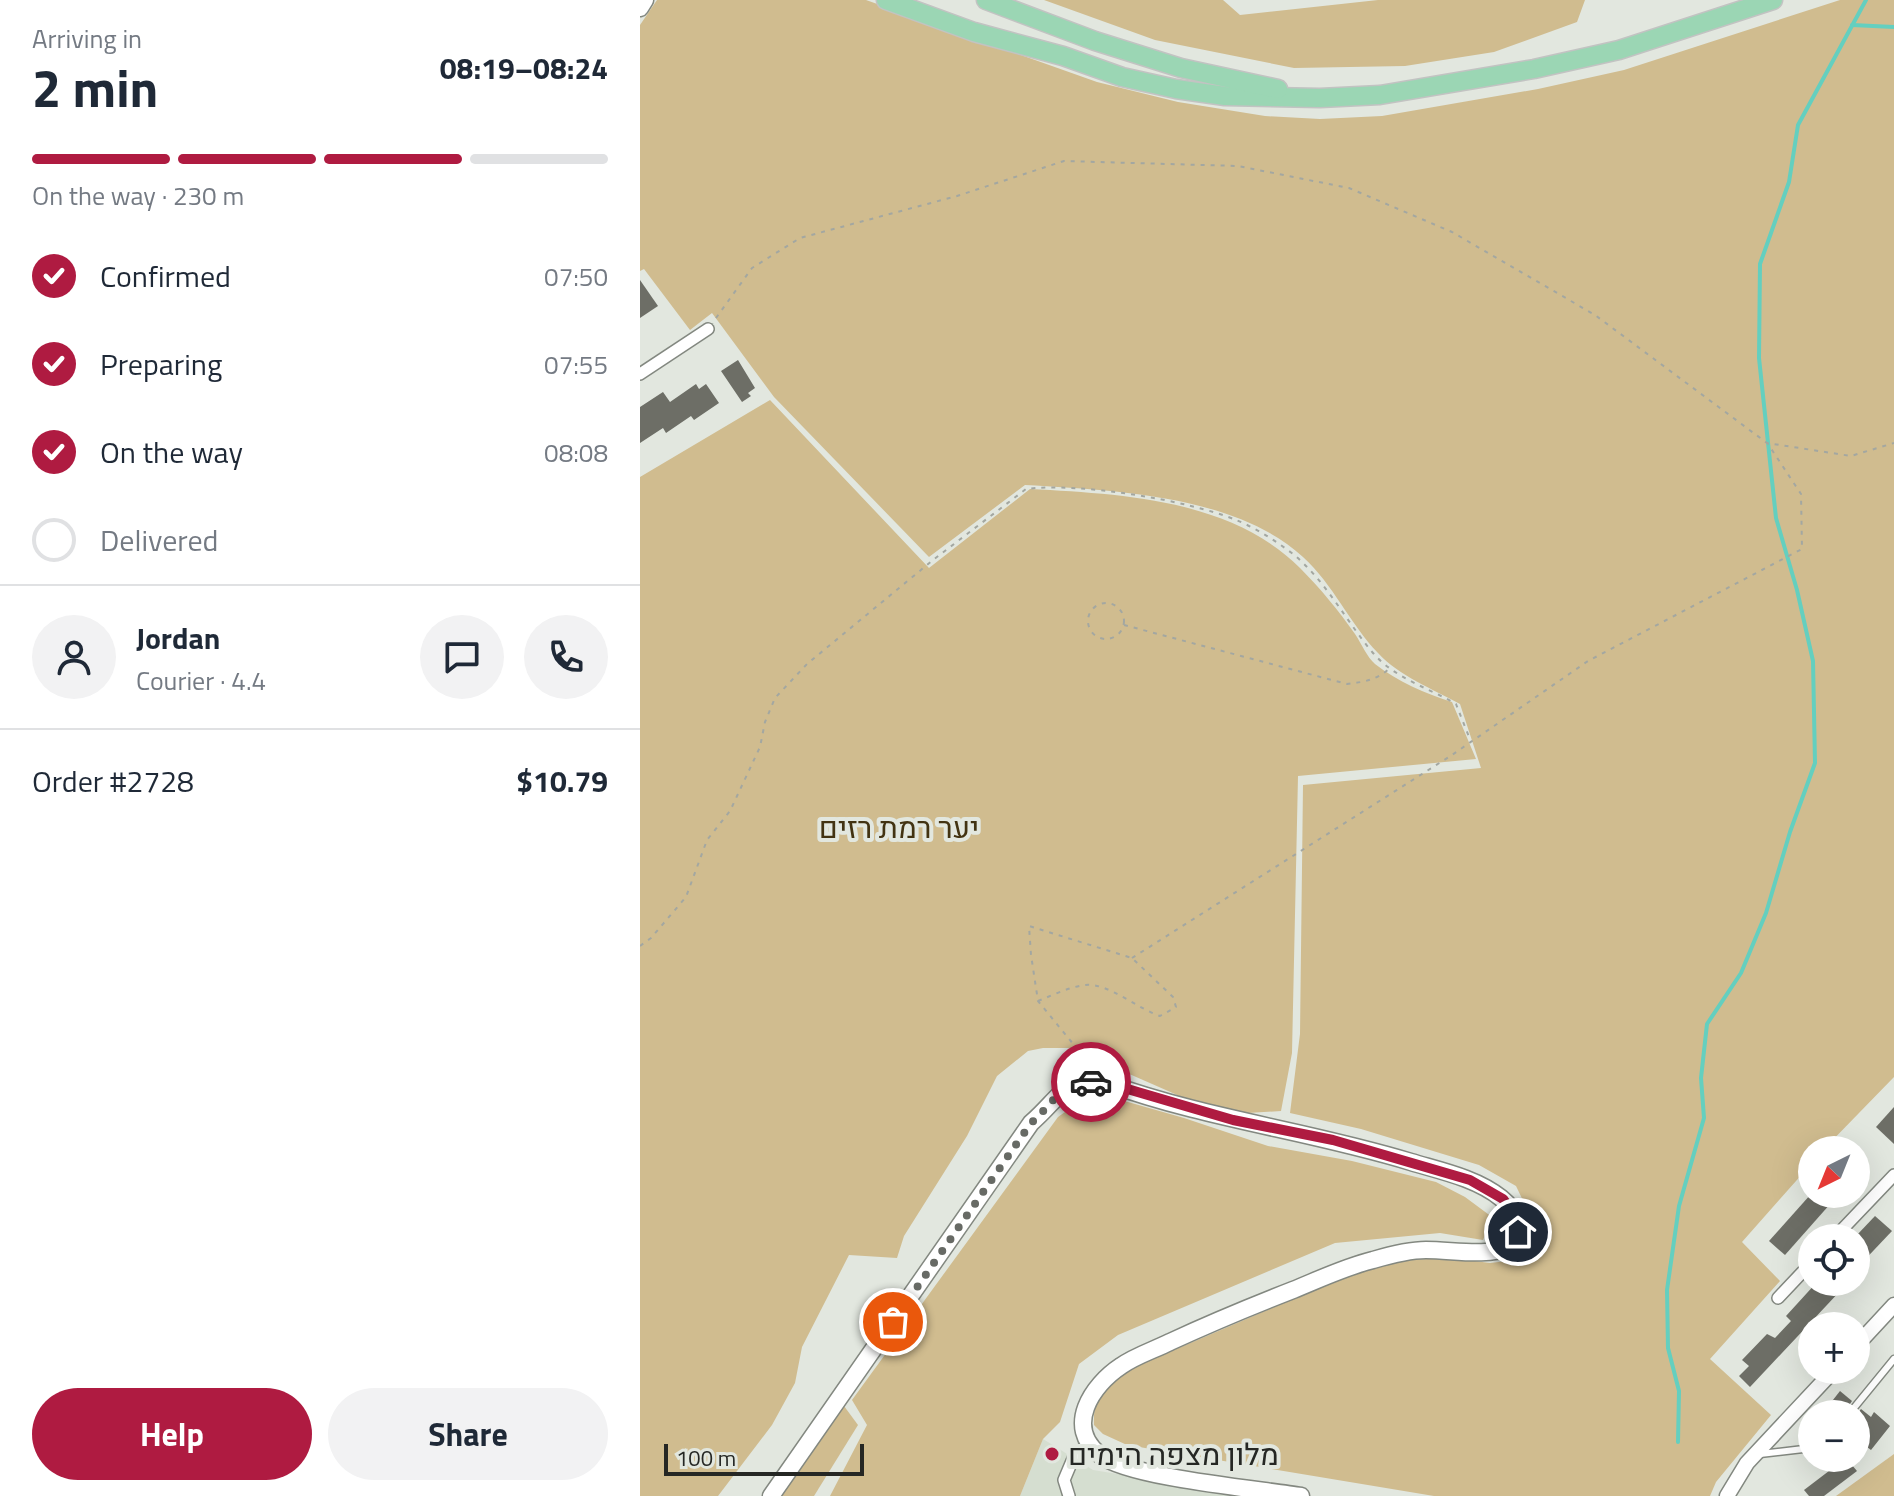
<!DOCTYPE html>
<meta charset="utf-8">
<style>
:root{--surface:#fff;--page:#f2f2f3;--text:#1f2937;--muted:#747a83;--line:#e0e1e3;--accent:#af1b41}
body{margin:0;font-family:"Titillium Web",Heebo,sans-serif;background:var(--page);color:var(--text);height:100vh;display:flex;flex-direction:column;font-size:30px;white-space:nowrap}
*{box-sizing:border-box;margin:0}
p{font-size:26px;color:var(--muted)}
.icon{flex:none;width:44px;height:44px;fill:none;stroke:currentColor;stroke-width:2;stroke-linecap:round;stroke-linejoin:round}
.map{position:relative;flex:1;overflow:hidden}
.sheet{display:flex;flex-direction:column;background:var(--surface);width:640px}
.sheet>*{flex:none}
.needle{width:52px;rotate:223deg}
.buttons{position:absolute;left:1158px;top:1136px;display:grid;gap:16px}
.buttons a{display:grid;place-items:center;width:72px;height:72px;border-radius:50%;background:var(--surface);box-shadow:0 8px 32px #0002;font-size:40px}
.scale{position:absolute;left:24px;bottom:20px;width:200px;box-sizing:border-box;padding-left:8px;border:4px solid #252724;border-top:0;font-size:22px;line-height:28px;white-space:nowrap;color:#252724;-webkit-text-stroke:6px #e2e7df;paint-order:stroke}
.pin{position:absolute;display:grid;place-items:center;width:68px;height:68px;color:#fff;margin:-34px;border:4px solid #fff;border-radius:50%;box-shadow:0 2px 8px #0007}
.courier{position:absolute;display:grid;place-items:center;width:80px;height:80px;margin:-40px;border:6px solid #af1b41;border-radius:50%;background:#fff;color:#222;box-shadow:0 2px 10px #0007}
.summary em{font-style:normal;font-weight:700}
.summary div{display:flex;flex-direction:column-reverse}
.summary{display:flex;align-items:center;justify-content:space-between;height:136px;padding:0 32px}
h1{font-size:52px;font-weight:700;line-height:60px}
.bar{display:grid;grid-template-columns:repeat(4,1fr);gap:12px 8px;align-content:center;height:96px;padding:0 32px}
.bar i{height:10px;border-radius:6px;background:var(--line)}
.bar .current{background:var(--accent)}
.bar p{grid-column:span 4}
.line{display:flex;align-items:center;gap:20px;padding:0 32px;border-top:2px solid var(--line)}
.line div{flex:1}
.round{display:grid;place-items:center;flex:none;width:84px;height:84px;border-radius:42px;background:var(--page)}
ol{padding:0 32px;list-style:none}
li{display:flex;align-items:center;gap:24px;height:88px}
li p{margin-inline-start:auto}
li .icon{padding:8px;border-radius:50%;background:var(--accent);color:#fff;stroke-width:4}
li:last-child{color:var(--muted)}
li i{width:44px;height:44px;border:4px solid var(--line);border-radius:50%}
.primary-button{display:flex;gap:16px;margin-top:auto;padding:16px 32px}
.primary-button a{flex:1;height:92px;border-radius:48px;background:var(--accent);color:#fff;font-size:32px;font-weight:700;line-height:92px;text-align:center}
.primary-button a+a{background:var(--page);color:var(--text)}
main{display:flex;flex:1;min-height:0}
.map>svg:first-child{display:block}
</style>
<main>
<section class="sheet">
<div class="summary"><div><h1>2 min</h1><p>Arriving in</p></div><em>08:19–08:24</em></div>
<div class="bar"><i class="current"></i><i class="current"></i><i class="current"></i><i></i><p>On the way · 230 m</p></div>
<ol>
<li><svg class="icon" aria-label="check" viewBox="0 0 24 24"><path d="M5 12l5 5 9-10"/></svg>Confirmed<p>07:50</p></li>
<li><svg class="icon" aria-label="check" viewBox="0 0 24 24"><path d="M5 12l5 5 9-10"/></svg>Preparing<p>07:55</p></li>
<li><svg class="icon" aria-label="check" viewBox="0 0 24 24"><path d="M5 12l5 5 9-10"/></svg>On the way<p>08:08</p></li>
<li><i></i>Delivered</li>
</ol>
<div class="line" style="height:144px"><a class="round"><svg class="icon" aria-label="person" viewBox="0 0 24 24"><circle cx="12" cy="8" r="4"/><path d="M4 21q1-7 8-7t8 7"/></svg></a><div><b>Jordan</b><p>Courier · 4.4</p></div><a class="round"><svg class="icon" aria-label="chat" viewBox="0 0 24 24"><path d="M4 5h16v11H9l-5 4z"/></svg></a><a class="round"><svg class="icon" aria-label="phone" viewBox="0 0 24 24"><path d="M5 4h4l2 5-3 2q2 4 5 5l2-3 5 2v4C11 20 4 13 5 4z"/></svg></a></div>
<div class="line" style="height:104px"><div>Order #2728</div><b>$10.79</b></div>
<div class="primary-button"><a>Help</a><a>Share</a></div>
</section>
<div class="map">
<svg width="1254" height="1496" viewBox="0 0 1254 1496">
<rect width="100%" height="100%" fill="#e2e7df"/>
<!-- built -->
<path fill="#d5ded0" d="M403 1439 453 1470 613 1496H380Z"/>
<!-- green -->
<g fill="#d0bc8f">
<path d="M17 0H226L457 82 538 102 625 116 680 119 742 116 898 89 984 70 1200 0H1254V1077L1183 1150H1172V1163L1102 1242 1140 1281 1070 1359 1131 1415 1076 1482 1070 1496H794L487 1445 463 1434 454 1425C453 1392 465 1385 492 1368L723 1269 764 1260 812 1258 850 1263 876 1260 892 1241 891 1217 876 1186 839 1165 721 1129 650 1113 660 1034 663 785 841 768 820 704C793 689 759 676 738 653 710 624 693 584 663 557 596 495 472 490 385 485L289 557 134 397 72 313 50 330 4 269 0 271V25Z"/>
<path d="M404 0H583L600 15 738 0H945L937 22 854 52 765 66 654 68 515 40Z"/>
<path d="M130 400 289 568 390 489C482 494 591 499 660 568 680 588 699 611 715 634 721 643 727 657 735 664 757 681 786 694 812 702L836 759 658 776 652 1053 641 1111 591 1114 560 1105 430 1048H403L388 1051 357 1076 327 1136 264 1236 257 1258 209 1255 162 1347 155 1383 132 1425 78 1496H0V477Z"/>
<path d="M453 1092 544 1118 628 1146 712 1161 796 1182 825 1197 852 1217 843 1240 800 1233 695 1243 478 1335 439 1364 420 1422 403 1439 380 1496H190L227 1425 212 1400 418 1117Z"/>
<path d="M204 1406 218 1425 174 1496H134L191 1415Z"/>
<path d="M1254 1454V1496H1196Z"/>
</g>
<g fill="none" stroke-linecap="round" stroke-linejoin="round">
<!-- stream -->
<g stroke="#64cfbf" stroke-width="4">
<path d="M1212 25 1254 27"/>
<path d="M1038 1442 1039 1391 1028 1348 1027 1290 1039 1206 1064 1118 1061 1078 1067 1024 1101 973 1126 913 1150 832 1175 763 1173 661 1157 590 1136 518 1119 358 1120 264 1149 182 1158 125 1226 0"/>
</g>
</g>
<!-- building -->
<g fill="#6d6e66">
<path d="M0 280 18 306 0 318Z"/>
<path d="M98 360 115 388 108 393 111 396 102 402 81 371Z"/>
<path d="M56 384 59 389 66 384 79 403 54 420 51 416 26 433 23 428 0 443V407L23 392 30 402Z"/>
<path d="M1254 1107V1144L1236 1127Z"/>
<path d="M1171 1194H1199L1145 1255 1129 1241Z"/>
<path d="M1235 1216 1252 1231 1216 1269V1236Z"/>
<path d="M1177 1282H1192L1201 1290 1110 1387 1099 1376 1109 1366 1102 1360 1127 1334 1135 1338 1151 1321 1146 1316Z"/>
<path d="M1200 1391 1212 1401 1203 1414H1182Z"/>
<path d="M1221 1409 1231 1417 1234 1412 1250 1426 1231 1450 1227 1447 1216 1460V1415Z"/>
<path d="M1206 1458 1217 1471 1184 1496H1169L1164 1490Z"/>
</g>
<g fill="none" stroke-linecap="round" stroke-linejoin="round">
<defs>
<g id="service">
<path d="M1209 1414 1254 1359"/>
<path d="M1120 1454 1172 1448"/>
</g>
<g id="minor">
<path d="M0 374 68 329"/>
<path d="M1194 1238 1254 1175"/>
<path d="M1138 1298 1172 1262"/>
<path d="M429 1496 424 1480 435 1454 450 1444"/>
</g>
<g id="tertiary">
<path d="M1216 1346 1254 1305"/>
<path d="M1087 1496 1107 1463 1194 1370"/>
</g>
<g id="secondary">
<path d="M0 8 5 0"/>
<path d="M131 1496 391 1123C423 1095 419 1081 467 1083 566 1119 670 1131 771 1162 801 1171 836 1178 861 1198 878 1211 878 1230 871 1247 844 1257 814 1250 786 1250 768 1250 750 1255 733 1260 705 1267 680 1279 653 1290 612 1306 571 1323 530 1342 514 1350 495 1356 481 1366 452 1385 424 1427 460 1455 491 1478 618 1489 661 1496"/>
</g>
<g id="trunk">
<path d="M246 0 334 32 423 56 482 77 536 89 585 96 680 98 740 95 894 69 979 50 1133 0"/>
<path d="M346 0 455 41 541 68 638 89"/>
</g>
</defs>
<!-- service casing -->
<use href="#service" stroke="#838880" stroke-width="9"/>
<!-- minor casing -->
<use href="#minor" stroke="#838880" stroke-width="14"/>
<!-- tertiary casing -->
<use href="#tertiary" stroke="#838880" stroke-width="17"/>
<!-- secondary casing -->
<use href="#secondary" stroke="#838880" stroke-width="19"/>
<!-- trunk casing -->
<use href="#trunk" stroke="#c2c3c2" stroke-width="21"/>
<!-- path -->
<g stroke="#a3a7a1" stroke-width="2" stroke-dasharray="4 6" stroke-linecap="butt">
<path d="M76 318 112 268 160 238 317 196 424 161 598 166 709 188 812 232 955 315 1127 443 1211 456 1254 443"/>
<circle cx="466" cy="621" r="18"/>
<path d="M484 625 707 684C724 682 737 680 750 668"/>
<path d="M0 946 11 938 46 897 67 840 90 811 120 747 125 722 135 698 167 664 293 560 386 489C437 482 548 500 596 520 616 528 636 541 653 554 686 581 706 621 733 653 754 678 789 688 816 704L831 742"/>
<path d="M492 958 812 755 948 661 1162 549 1161 494 1128 444"/>
<path d="M398 1001C413 995 429 987 445 985 467 982 498 1009 520 1016L536 1007 533 997 492 958 389 926 391 955 398 1001 452 1067"/>
</g>
<!-- service -->
<use href="#service" stroke="#fff" stroke-width="6"/>
<!-- minor -->
<use href="#minor" stroke="#fff" stroke-width="11"/>
<!-- tertiary -->
<use href="#tertiary" stroke="#fff" stroke-width="14"/>
<!-- secondary -->
<use href="#secondary" stroke="#fff" stroke-width="16"/>
<!-- trunk -->
<use href="#trunk" stroke="#9bd6b4" stroke-width="18"/>
</g>
<g fill="none" stroke-linecap="round" stroke-linejoin="round">
<!-- done -->
<path stroke="#676a65" stroke-width="8" stroke-dasharray="0 14.4" d="M253 1322 391 1123C413 1104 419 1084 451 1082"/>
<!-- route -->
<path stroke="#af1b41" stroke-width="10" d="M451 1082 467 1083 593 1120 693 1140 830 1180 863 1199 873 1213 878 1232"/>
</g>
<!-- markers -->
<circle fill="#af1b41" stroke="#e2e7df" stroke-width="3" cx="412" cy="1454" r="8"/>
<g text-anchor="middle" dominant-baseline="central" stroke-width="8" stroke-linejoin="round" paint-order="stroke">
<!-- park labels -->
<g font-size="30" fill="#423312" stroke="#e2e7df">
<text x="259" y="827">יער רמת רזים</text>
</g>
<!-- poi labels -->
<g font-size="30" fill="#252724" stroke="#e2e7df" text-anchor="start">
<text x="428" y="1454">מלון מצפה הימים</text>
</g>
</g>
</svg>
<div class="buttons">
<a><svg class="needle" viewBox="-14 -14 28 28"><path d="M0-13l5 13h-10z" fill="#e53935"/><path d="M0 13l5-13h-10z" fill="#747a83"/></svg></a>
<a><svg class="icon" aria-label="locate" viewBox="0 0 24 24"><circle cx="12" cy="12" r="6"/><path d="M12 2v4M12 18v4M2 12h4M18 12h4"/></svg></a>
<a>+</a>
<a>−</a>
</div>
<div class="scale">100 m</div>
<div class="pin" style="left:253px;top:1322px;background:#ea580c"><svg class="icon" aria-label="bag" viewBox="0 0 24 24"><path d="M5 8h14l-1 12H6zM9 8a3 3 0 0 1 6 0"/></svg></div>
<div class="pin" style="left:878px;top:1232px;background:#1f2937"><svg class="icon" aria-label="home" viewBox="0 0 24 24"><path d="M3 11l9-7 9 7M6 9v11h12V9"/></svg></div>
<div class="courier" style="left:451px;top:1082px"><svg class="icon" aria-label="car" viewBox="0 0 24 24"><path d="M5 17H2v-5l4-1 3-4h7l3 4 3 1v5h-3M9 17h6M6 11h13"/><circle cx="7" cy="17" r="2"/><circle cx="17" cy="17" r="2"/></svg></div>
</div>
</main>
